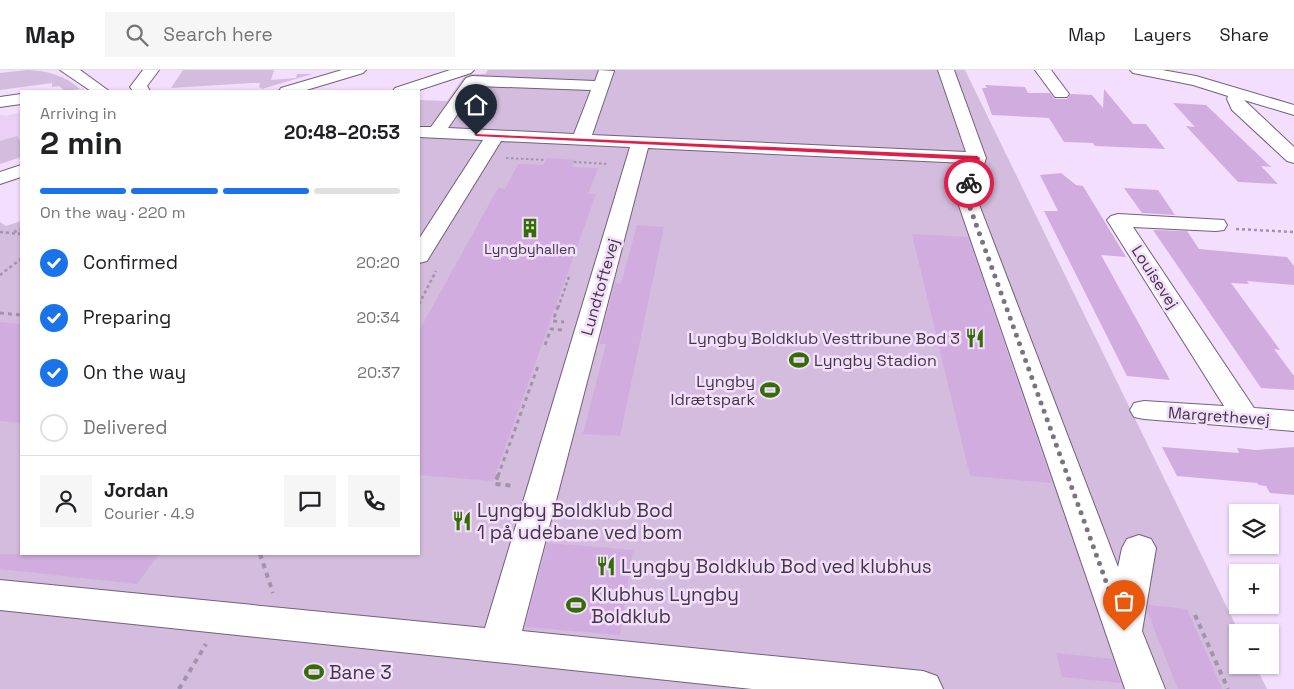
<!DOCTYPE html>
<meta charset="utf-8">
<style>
:root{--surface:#fff;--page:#f6f6f6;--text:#202124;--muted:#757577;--line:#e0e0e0;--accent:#1a73e8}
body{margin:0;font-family:"Space Grotesk",sans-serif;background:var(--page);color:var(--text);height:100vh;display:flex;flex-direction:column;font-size:19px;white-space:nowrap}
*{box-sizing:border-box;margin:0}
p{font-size:16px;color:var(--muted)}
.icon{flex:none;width:28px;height:28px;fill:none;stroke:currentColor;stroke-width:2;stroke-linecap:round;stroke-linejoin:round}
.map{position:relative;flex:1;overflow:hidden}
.details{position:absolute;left:20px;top:20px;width:400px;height:465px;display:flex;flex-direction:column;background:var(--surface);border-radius:0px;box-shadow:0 1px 4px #0004}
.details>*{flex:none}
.fabs{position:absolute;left:1229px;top:434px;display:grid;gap:10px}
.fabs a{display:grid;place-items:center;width:50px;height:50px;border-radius:0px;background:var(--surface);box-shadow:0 1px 4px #0004;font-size:25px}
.pin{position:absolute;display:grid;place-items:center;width:42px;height:42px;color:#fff;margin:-51px -21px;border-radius:50% 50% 50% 0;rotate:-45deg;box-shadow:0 0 5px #0007}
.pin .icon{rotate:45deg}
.courier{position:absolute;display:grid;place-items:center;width:50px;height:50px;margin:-25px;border:4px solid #e11d48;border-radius:50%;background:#fff;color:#222;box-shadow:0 1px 6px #0007}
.headline em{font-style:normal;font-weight:700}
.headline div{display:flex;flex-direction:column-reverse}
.headline{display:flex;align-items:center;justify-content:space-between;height:85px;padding:0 20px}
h1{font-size:32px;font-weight:700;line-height:38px}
.bar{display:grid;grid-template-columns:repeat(4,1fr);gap:8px 5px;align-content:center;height:60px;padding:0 20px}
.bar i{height:6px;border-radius:4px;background:var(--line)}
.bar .on{background:var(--accent)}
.bar p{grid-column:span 4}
.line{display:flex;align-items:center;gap:12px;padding:0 20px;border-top:1px solid var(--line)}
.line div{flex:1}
.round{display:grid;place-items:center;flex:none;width:52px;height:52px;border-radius:0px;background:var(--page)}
ol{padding:0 20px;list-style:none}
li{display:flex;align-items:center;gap:15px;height:55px}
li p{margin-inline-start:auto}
li .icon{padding:5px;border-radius:50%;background:var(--accent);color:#fff;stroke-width:4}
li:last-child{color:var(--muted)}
li i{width:28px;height:28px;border:2px solid var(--line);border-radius:50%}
header{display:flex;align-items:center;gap:30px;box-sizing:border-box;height:70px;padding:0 25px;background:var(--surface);border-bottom:1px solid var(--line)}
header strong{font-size:24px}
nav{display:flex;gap:28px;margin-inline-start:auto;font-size:18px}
.search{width:350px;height:45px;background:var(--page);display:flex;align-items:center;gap:12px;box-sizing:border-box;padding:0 18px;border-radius:0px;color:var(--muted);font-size:19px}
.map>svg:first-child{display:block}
</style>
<header>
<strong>Map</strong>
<div class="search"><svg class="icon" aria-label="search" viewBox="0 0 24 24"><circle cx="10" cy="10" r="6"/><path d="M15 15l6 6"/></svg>Search here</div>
<nav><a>Map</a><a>Layers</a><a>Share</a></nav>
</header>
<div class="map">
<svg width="1294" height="619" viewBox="0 0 1294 619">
<rect width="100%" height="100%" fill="#f4defd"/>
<!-- built -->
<path fill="#ead0f5" d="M21 42V87L0 94V45L6 46Z"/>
<!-- green -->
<g fill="#d3bcdd">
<path d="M27 0C46 0 66 6 80 19L65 21 59 16 52 17V13L0 20V3Z"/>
<path d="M183 0H274L271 10 296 8 297 4H312L262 19 259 17 260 13H252L171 18Z"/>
<path d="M488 0H965L1239 562H1238V595H1255L1267 619H0V152L6 156 21 151V484H419V30L447 31 466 4H485Z"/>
<path d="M17 66 21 73V87L0 94V71Z"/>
</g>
<!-- building -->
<g fill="#d1acdf">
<path d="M985 15 1025 17 1028 23H1050L1055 29H1067L1071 24 1092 25 1103 38 1104 19 1133 54H1146L1165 79 1095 76 1093 73 1064 72 1049 48 992 45 982 18H987Z"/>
<path d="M1173 33 1206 35 1271 97 1261 96 1278 114 1238 112 1186 56 1195 57Z"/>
<path d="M547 88 575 90 572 97 598 98 588 124H596L493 411 419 405V261L498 118 505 119 518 94 543 95Z"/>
<path d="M1061 103 1076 115 1083 116 1126 187 1101 185 1170 310 1127 306 1044 141H1058L1040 105Z"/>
<path d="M1124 118 1158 120 1175 145 1142 143Z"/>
<path d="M637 155 664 157 620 366 583 364 606 274H599L615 213 621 214Z"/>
<path d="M1153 160 1187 161 1199 179 1287 187 1294 196V215L1247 211 1249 214 1231 213 1280 280 1274 279 1294 306V320L1261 318Z"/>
<path d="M912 164 968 167 1052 413 970 406Z"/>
<path d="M0 252 21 254V353L0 351Z"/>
<path d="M1162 377 1239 383 1237 378 1256 380 1294 377V425L1270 423 1266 416 1259 415 1257 413 1177 406Z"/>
<path d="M547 473 633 480 620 565 525 557Z"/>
<path d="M0 484H159L137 514 0 499Z"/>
<path d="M1148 535 1187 539 1222 619H1178L1147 541Z"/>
<path d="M1056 583 1113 589 1121 613 1062 607Z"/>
</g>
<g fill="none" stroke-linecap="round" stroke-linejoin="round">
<defs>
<g id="minor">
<path d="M60 0H80L109 21H91Z"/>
<path d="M143 0H159L147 16 150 21H133L130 17Z"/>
<path d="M342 0H366L363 3 303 21H279L281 18Z"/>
<path d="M450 0H474L471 3 416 21H393L395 18Z"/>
<path d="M599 0 614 1 592 65 966 82 938 0H954L986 88 975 124 1118 497 1122 478 1127 469 1139 465 1151 469 1156 478 1142 561 1165 619H1125L955 124 966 93 648 78 522 561 923 601 937 606 943 619H752L0 540V510L485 558 630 77 501 71 430 186 427 191 419 193V169L483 70 419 67V57H431L466 8 472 6 595 11ZM477 16 591 20 574 64 448 58Z"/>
<path d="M1035 0H1051L1069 24 1067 27H1055Z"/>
<path d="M1130 0H1162L1196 6 1294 35V45L1244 30 1294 77V93L1287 91 1232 40 1227 29 1228 26 1193 15 1133 3Z"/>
<path d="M21 24V34L0 37V27Z"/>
<path d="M21 95V107L0 114V102Z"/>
<path d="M1118 144 1224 150 1227 155 1224 160 1216 161 1133 157 1254 338 1294 341V361L1144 349 1134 347 1130 340 1134 333 1144 331 1224 336 1107 150 1111 146Z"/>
</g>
</defs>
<!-- minor casing -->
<use href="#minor" stroke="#73607b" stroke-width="2"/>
<!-- path-far3 -->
<g stroke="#a393aa" stroke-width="2" stroke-dasharray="2.5 2.5" stroke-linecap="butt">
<path d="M506 88 546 90"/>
<path d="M574 92 609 94"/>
</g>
<!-- path-far2 -->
<g stroke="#a393aa" stroke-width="2.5" stroke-dasharray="3 3" stroke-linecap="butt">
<path d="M1236 159 1294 162"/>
<path d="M0 162 21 164"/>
<path d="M14 162 21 159"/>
<path d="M0 205 21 189"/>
<path d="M419 234 436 201"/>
<path d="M558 238 570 204"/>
</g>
<!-- path-far1 -->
<g stroke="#a393aa" stroke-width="3" stroke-dasharray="4 4" stroke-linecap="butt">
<path d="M558 236 553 251 564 252"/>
<path d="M0 243 21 245"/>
<path d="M545 275 551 259 562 260"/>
<path d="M498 406 538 296"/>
</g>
<!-- path -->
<g stroke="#a393aa" stroke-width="4" stroke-dasharray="5 5" stroke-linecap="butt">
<path d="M498 405 495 414 515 416"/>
<path d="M260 484 273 523"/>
<path d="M1195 545 1228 619"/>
<path d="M179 619 206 574"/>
</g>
<!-- minor -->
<use href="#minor" fill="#fff" fill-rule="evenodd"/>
</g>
<!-- route -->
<path fill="#e11d48" d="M474 64 977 86 980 88 972 113 969 115 966 113 974 90 476 66Z"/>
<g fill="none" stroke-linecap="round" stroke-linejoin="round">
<!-- done -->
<path stroke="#7f7184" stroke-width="5" stroke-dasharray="0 9" d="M969 113 965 124 1124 561"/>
</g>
<!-- icons -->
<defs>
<symbol id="building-bare" viewBox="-9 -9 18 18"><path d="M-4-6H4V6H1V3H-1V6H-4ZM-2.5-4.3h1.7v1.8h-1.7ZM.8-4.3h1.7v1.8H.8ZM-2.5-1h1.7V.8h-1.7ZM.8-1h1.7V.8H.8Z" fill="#326e00" stroke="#f4defd" stroke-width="2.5" paint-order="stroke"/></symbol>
<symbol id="restaurant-bare" viewBox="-9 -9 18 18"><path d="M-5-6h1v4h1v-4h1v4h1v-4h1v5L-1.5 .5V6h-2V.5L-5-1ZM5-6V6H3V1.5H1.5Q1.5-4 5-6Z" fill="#326e00" stroke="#f4defd" stroke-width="2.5" paint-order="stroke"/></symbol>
<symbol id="stadium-bare" viewBox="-9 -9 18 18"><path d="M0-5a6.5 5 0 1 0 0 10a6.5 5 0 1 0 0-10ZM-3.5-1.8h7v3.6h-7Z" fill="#326e00" stroke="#f4defd" stroke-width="2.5" paint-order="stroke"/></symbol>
</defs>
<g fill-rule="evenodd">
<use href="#building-bare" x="516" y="144" width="28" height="28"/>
<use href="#restaurant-bare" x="961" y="254" width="28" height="28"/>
<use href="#stadium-bare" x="785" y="276" width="28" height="28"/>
<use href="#stadium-bare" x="756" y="306" width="28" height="28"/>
<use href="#restaurant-bare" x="448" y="437" width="28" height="28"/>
<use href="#restaurant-bare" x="592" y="482" width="28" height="28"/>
<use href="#stadium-bare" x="562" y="521" width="28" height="28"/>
<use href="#stadium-bare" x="300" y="588" width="28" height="28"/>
</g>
<g text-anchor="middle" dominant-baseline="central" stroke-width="5" stroke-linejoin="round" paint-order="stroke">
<!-- far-poi labels -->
<g font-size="14" fill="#403743" stroke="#f4defd">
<text x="530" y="179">Lyngbyhallen</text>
</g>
<!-- street labels -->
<g font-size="16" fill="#403743" stroke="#f4defd">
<text transform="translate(1155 207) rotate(57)">Louisevej</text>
<text transform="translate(600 217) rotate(-74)">Lundtoftevej</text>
<text transform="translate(1219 346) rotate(4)">Margrethevej</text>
</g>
<!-- poi labels -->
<g font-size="16" fill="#403743" stroke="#f4defd" text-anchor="end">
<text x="960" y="268">Lyngby Boldklub Vesttribune Bod 3</text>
<text x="814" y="290" text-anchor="start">Lyngby Stadion</text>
<text x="755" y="311">Lyngby<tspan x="755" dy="18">Idrætspark</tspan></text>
</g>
<!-- near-poi labels -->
<g font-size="19" fill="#403743" stroke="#f4defd" text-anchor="start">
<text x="477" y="440">Lyngby Boldklub Bod<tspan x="477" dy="22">1 på udebane ved bom</tspan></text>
<text x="621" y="496">Lyngby Boldklub Bod ved klubhus</text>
<text x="591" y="524">Klubhus Lyngby<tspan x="591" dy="22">Boldklub</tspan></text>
<text x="329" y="602">Bane 3</text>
</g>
</g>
</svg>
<div class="fabs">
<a><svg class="icon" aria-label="layers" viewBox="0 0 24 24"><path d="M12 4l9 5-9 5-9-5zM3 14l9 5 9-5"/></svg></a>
<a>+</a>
<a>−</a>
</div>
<div class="pin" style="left:1124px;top:561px;background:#ea580c"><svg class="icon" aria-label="bag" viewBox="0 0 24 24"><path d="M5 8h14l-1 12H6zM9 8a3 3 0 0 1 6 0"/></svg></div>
<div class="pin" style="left:476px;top:65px;background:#1f2937"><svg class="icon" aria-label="home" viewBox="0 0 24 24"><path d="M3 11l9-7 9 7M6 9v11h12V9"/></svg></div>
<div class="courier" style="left:969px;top:113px"><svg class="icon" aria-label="bike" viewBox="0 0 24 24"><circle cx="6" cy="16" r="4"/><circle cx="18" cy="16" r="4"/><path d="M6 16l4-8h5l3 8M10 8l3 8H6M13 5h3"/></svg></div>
<section class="details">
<div class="headline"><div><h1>2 min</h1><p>Arriving in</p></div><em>20:48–20:53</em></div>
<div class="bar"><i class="on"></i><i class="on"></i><i class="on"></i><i></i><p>On the way · 220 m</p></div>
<ol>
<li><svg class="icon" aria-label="check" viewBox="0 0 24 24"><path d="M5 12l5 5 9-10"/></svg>Confirmed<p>20:20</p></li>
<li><svg class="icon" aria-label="check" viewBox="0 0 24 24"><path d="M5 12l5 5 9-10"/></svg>Preparing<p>20:34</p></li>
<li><svg class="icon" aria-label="check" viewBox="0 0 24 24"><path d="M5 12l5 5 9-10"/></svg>On the way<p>20:37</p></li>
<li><i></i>Delivered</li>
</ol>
<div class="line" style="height:90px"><a class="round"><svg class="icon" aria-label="person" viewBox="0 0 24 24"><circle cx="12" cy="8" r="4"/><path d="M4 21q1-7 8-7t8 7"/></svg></a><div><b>Jordan</b><p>Courier · 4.9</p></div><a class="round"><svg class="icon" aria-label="chat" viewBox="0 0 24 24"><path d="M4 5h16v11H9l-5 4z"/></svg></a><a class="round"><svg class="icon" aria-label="phone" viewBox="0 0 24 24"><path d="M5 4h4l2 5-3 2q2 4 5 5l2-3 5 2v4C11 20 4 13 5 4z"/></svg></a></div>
</section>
</div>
